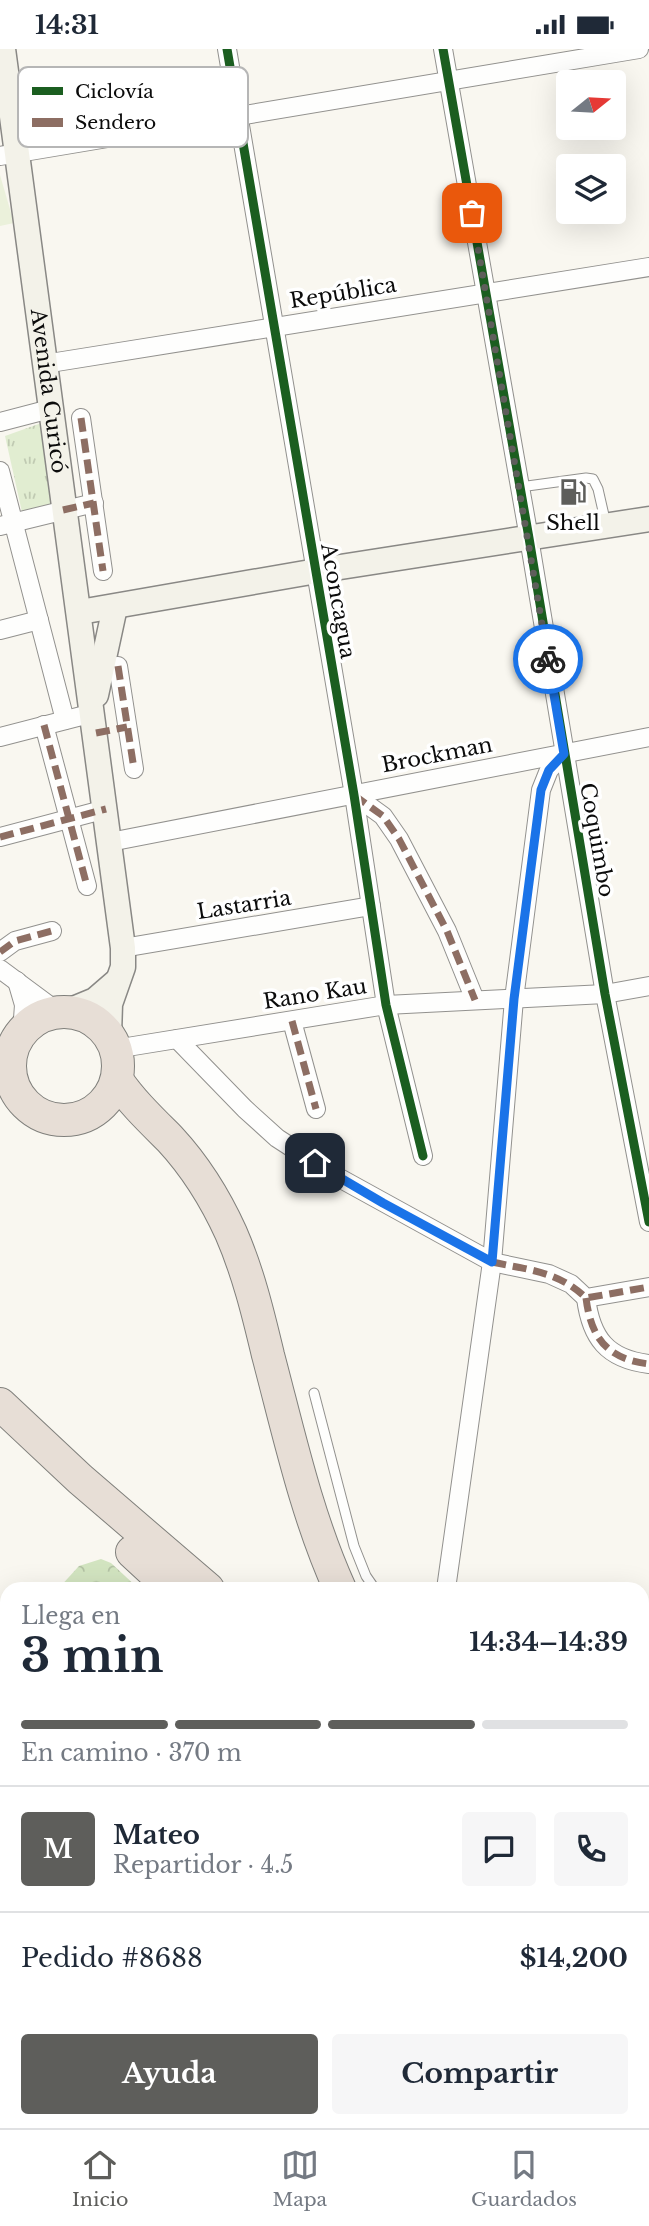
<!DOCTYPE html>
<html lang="es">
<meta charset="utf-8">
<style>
:root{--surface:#fff;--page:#f6f6f7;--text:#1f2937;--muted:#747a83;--line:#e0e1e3;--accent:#5e5e5b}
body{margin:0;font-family:"Libre Baskerville",serif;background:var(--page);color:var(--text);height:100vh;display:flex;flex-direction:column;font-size:26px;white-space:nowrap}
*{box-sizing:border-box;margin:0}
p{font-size:23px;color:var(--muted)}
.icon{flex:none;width:38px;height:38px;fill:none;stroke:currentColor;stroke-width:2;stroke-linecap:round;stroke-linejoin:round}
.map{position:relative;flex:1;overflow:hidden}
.side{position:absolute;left:0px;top:1533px;width:649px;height:546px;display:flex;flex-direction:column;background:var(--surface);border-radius:21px 21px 0 0;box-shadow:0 7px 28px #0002}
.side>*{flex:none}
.needle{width:46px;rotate:72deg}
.fabs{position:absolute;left:556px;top:21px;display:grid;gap:14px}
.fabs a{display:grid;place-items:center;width:70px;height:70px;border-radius:7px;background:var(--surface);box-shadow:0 7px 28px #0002;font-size:35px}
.pin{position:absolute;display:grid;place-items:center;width:60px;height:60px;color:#fff;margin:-30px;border-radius:14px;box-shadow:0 4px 10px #0006}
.courier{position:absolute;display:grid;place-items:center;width:70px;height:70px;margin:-35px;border:5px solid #1a73e8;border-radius:50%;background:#fff;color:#222;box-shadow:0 2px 9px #0007}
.overview em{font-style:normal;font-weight:800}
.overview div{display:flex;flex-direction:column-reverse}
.overview{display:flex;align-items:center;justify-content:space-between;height:119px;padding:0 21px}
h1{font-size:46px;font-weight:800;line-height:52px}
.bar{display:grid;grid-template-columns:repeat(4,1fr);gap:10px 7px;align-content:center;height:84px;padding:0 21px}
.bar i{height:9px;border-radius:5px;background:var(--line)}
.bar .on{background:var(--accent)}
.bar p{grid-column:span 4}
.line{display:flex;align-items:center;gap:18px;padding:0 21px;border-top:2px solid var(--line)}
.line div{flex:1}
.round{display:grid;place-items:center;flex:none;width:74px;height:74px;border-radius:7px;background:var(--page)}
.action{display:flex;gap:14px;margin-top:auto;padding:14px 21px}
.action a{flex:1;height:80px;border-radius:7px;background:var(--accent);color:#fff;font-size:28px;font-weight:800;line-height:80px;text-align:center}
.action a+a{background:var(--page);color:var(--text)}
.status{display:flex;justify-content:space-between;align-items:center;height:49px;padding:0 35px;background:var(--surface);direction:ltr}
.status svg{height:19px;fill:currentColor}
.menu{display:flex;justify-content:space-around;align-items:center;height:98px;border-top:2px solid var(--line);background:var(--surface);font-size:19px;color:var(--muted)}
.menu a{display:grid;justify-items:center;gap:4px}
.menu .on{color:var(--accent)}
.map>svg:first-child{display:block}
</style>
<div class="status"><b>14:31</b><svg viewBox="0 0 49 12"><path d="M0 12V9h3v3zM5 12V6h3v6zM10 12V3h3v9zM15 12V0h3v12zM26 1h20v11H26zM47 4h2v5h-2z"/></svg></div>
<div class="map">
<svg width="649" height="2079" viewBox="0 0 649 2079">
<defs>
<pattern id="industrial-grid" width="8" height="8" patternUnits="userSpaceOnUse" patternTransform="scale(1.75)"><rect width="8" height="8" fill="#f0eaed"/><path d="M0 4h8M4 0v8" fill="none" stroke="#ccc7ca"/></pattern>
<pattern id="grass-tufts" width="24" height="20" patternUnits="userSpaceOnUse" patternTransform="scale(1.75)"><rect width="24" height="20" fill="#e1edd1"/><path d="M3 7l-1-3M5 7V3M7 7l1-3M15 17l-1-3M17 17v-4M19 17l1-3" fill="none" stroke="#c0cab2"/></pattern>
<pattern id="forest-crowns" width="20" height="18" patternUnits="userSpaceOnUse" patternTransform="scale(1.75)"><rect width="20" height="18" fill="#d2e4c0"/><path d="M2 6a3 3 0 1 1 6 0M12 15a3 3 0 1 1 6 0" fill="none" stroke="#b3c2a4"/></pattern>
</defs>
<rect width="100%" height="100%" fill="#f9f7f0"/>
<!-- industrial -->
<path fill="url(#industrial-grid)" d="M642 2003 649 2010V2079H466V2072H642Z"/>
<!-- grass -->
<g fill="url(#grass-tufts)">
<path d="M47 372 56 455 22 463 5 387Z"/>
<path d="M7 1712V1875L0 1877V1810L3 1800 0 1783V1719Z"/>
<path d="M182 2072H273L279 2079H185Z"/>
</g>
<!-- forest -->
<g fill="url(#forest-crowns)">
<path d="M101 1510 111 1514 139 1540H58L79 1517Z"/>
<path d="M273 2072H434L433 2079H279Z"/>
</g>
<!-- pitch -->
<path fill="#ebf1db" d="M0 126 14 174 0 177Z"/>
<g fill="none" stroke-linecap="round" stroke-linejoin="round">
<defs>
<g id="lane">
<path d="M520 438 586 429 593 430 598 440 606 475"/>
<path d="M314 1344 354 1497 366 1527 375 1540"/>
<path d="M642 2051 649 2058"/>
<path d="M541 2072 544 2079"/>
</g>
<g id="street">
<path d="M227 0 354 746 386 956 423 1107"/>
<path d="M443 0 529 489 605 945 649 1173"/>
<path d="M0 107 639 0"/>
<path d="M44 315 649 218"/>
<path d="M81 369 103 522"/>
<path d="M0 373 50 360"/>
<path d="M0 422 65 671"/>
<path d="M0 477 94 454"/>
<path d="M0 581 39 571"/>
<path d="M118 617 134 720"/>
<path d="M44 676 87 837"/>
<path d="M0 688 93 664"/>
<path d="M354 746 383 767 399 790 447 882 475 951"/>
<path d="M0 788 106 760"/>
<path d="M110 793 649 688"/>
<path d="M123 899 371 857"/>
<path d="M0 903 15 892 52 882"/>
<path d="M0 920 58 963"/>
<path d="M17 932 24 956 22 983"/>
<path d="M292 972 316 1060"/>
<path d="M177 990 245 1060 277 1089 334 1126 492 1213 549 1225 571 1235 586 1249 649 1238"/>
<path d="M115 1000 386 956 605 945 649 937"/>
<path d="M586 1249C591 1289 607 1310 649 1315"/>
<path d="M446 1540 492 1213 514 950 541 741 549 721 564 704"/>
<path d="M448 2072 449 2079"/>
</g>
<g id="secondary">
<path id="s1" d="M3 0 123 899V918L110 955 109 986"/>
<path d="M80 563 334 519 649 470"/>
<path d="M96 646 115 558"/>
<path d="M66 963 95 951 117 932"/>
<path d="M642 1991 649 1997"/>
</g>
<g id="highway">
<circle cx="64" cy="1017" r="54"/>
<path d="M117 1031C132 1053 151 1071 170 1090 195 1117 216 1151 231 1184 248 1223 258 1264 268 1306 289 1385 306 1465 340 1540"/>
<path d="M0 1355 80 1430 208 1540"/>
<path d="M132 1503 172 1540"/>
<path d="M642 1920 649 1926"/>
<path d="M642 1950 649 1956"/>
</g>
</defs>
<!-- lane casing -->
<use href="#lane" stroke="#92918e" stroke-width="11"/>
<!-- street casing -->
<use href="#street" stroke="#92918e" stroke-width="20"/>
<!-- secondary casing -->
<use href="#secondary" stroke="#898885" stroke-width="27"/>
<!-- highway casing -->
<use href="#highway" stroke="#7f7f7b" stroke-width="34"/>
<!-- lane -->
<use href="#lane" stroke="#fefefd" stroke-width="9"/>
<!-- street -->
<use href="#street" stroke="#fefefd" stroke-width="18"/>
<!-- secondary -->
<use href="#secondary" stroke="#f3f2e9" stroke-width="24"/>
<!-- highway -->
<use href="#highway" stroke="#e7ded6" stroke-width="32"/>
<!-- quiet -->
<g stroke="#8d6e63" stroke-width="7" stroke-dasharray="14 7" stroke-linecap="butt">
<path d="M81 369 103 522"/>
<path d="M63 461 94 454"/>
<path d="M118 617 134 720"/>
<path d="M44 676 87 837"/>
<path d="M96 684 127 678"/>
<path d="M354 746 383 767 399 790 447 882 475 951"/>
<path d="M0 788 106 760"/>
<path d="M0 903 15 892 52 882"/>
<path d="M292 972 316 1060"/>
<path d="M492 1213C528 1221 558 1222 586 1249L649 1238"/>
<path d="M586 1249C591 1289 607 1310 649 1315"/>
</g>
<defs>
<g id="cycleway">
<path d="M227 0 354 746 386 956 423 1107"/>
<path d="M443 0 529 489 605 945 649 1173"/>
</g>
</defs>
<!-- cycleway casing -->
<use href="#cycleway" stroke="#fff" stroke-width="13"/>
<!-- cycleway -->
<use href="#cycleway" stroke="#1b5e20" stroke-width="9"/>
</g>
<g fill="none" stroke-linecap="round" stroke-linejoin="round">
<!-- done -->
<path stroke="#5e5e5b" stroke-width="7" stroke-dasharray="0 12.6" d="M472 164 548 610"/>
<!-- route -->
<path stroke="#1a73e8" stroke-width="9" d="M315 1114 383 1154 492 1213 514 950 541 741 549 721 564 705 548 610"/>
</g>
<!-- icons -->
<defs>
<symbol id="fuel-bare" viewBox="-9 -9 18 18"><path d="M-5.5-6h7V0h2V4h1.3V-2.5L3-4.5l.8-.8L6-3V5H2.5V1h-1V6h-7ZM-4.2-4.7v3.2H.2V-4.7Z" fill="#5e5e5b" stroke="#fff" stroke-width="2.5" paint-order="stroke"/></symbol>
</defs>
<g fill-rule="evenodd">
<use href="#fuel-bare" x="554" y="424" width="38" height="38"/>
</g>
<g text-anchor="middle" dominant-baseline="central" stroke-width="7" stroke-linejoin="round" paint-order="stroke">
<!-- street labels -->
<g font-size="21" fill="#0b0b0b" stroke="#fff">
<text transform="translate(343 244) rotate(-9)">República</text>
<text stroke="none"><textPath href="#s1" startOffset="345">Avenida Curicó</textPath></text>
<text transform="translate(338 552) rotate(80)">Aconcagua</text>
<text transform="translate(437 706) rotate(-11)">Brockman</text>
<text transform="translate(597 791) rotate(80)">Coquimbo</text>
<text transform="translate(244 856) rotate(-9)">Lastarria</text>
<text transform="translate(315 945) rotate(-9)">Rano Kau</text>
</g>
<!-- poi labels -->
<g font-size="21" fill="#0b0b0b" stroke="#fff">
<text x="573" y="474">Shell</text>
</g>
</g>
<!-- legend -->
<rect x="18" y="18" width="230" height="80" rx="10" fill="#fff" stroke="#b6b6b6" stroke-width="2"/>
<rect x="32" y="38" width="31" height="8" fill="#1b5e20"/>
<rect x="32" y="69" width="31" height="9" fill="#8d6e63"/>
<g font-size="19" fill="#0b0b0b">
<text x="75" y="49">Ciclovía</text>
<text x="75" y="80">Sendero</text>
</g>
</svg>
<div class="fabs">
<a><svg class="needle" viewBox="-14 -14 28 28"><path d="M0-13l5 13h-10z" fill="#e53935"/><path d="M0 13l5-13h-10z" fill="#747a83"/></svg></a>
<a><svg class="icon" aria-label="layers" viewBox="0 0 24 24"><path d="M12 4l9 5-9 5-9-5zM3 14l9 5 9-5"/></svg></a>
</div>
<div class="pin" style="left:472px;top:164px;background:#ea580c"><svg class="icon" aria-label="bag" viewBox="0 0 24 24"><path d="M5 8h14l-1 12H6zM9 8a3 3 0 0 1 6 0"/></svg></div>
<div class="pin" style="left:315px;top:1114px;background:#1f2937"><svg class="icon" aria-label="home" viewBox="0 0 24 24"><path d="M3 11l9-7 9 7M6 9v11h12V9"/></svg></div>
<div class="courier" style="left:548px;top:610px"><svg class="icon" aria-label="bike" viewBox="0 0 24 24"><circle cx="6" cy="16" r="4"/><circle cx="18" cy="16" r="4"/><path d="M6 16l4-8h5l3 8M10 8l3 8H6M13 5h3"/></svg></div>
<section class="side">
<div class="overview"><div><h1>3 min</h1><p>Llega en</p></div><em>14:34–14:39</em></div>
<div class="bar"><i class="on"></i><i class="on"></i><i class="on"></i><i></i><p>En camino · 370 m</p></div>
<div class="line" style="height:126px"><b class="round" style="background:var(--accent);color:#fff">M</b><div><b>Mateo</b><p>Repartidor · 4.5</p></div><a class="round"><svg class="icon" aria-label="chat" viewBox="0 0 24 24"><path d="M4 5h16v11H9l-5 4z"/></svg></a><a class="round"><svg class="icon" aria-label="phone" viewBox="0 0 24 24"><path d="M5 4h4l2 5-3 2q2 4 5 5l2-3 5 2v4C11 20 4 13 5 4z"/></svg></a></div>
<div class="line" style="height:91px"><div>Pedido #8688</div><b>$14,200</b></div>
<div class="action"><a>Ayuda</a><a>Compartir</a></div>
</section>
</div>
<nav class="menu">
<a class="on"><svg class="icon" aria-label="home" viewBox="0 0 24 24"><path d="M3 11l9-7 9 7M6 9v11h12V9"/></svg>Inicio</a>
<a><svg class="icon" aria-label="map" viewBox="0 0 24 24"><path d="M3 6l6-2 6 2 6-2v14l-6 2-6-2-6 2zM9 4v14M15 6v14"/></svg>Mapa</a>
<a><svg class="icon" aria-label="saved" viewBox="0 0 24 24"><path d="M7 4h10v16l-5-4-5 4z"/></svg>Guardados</a>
</nav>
